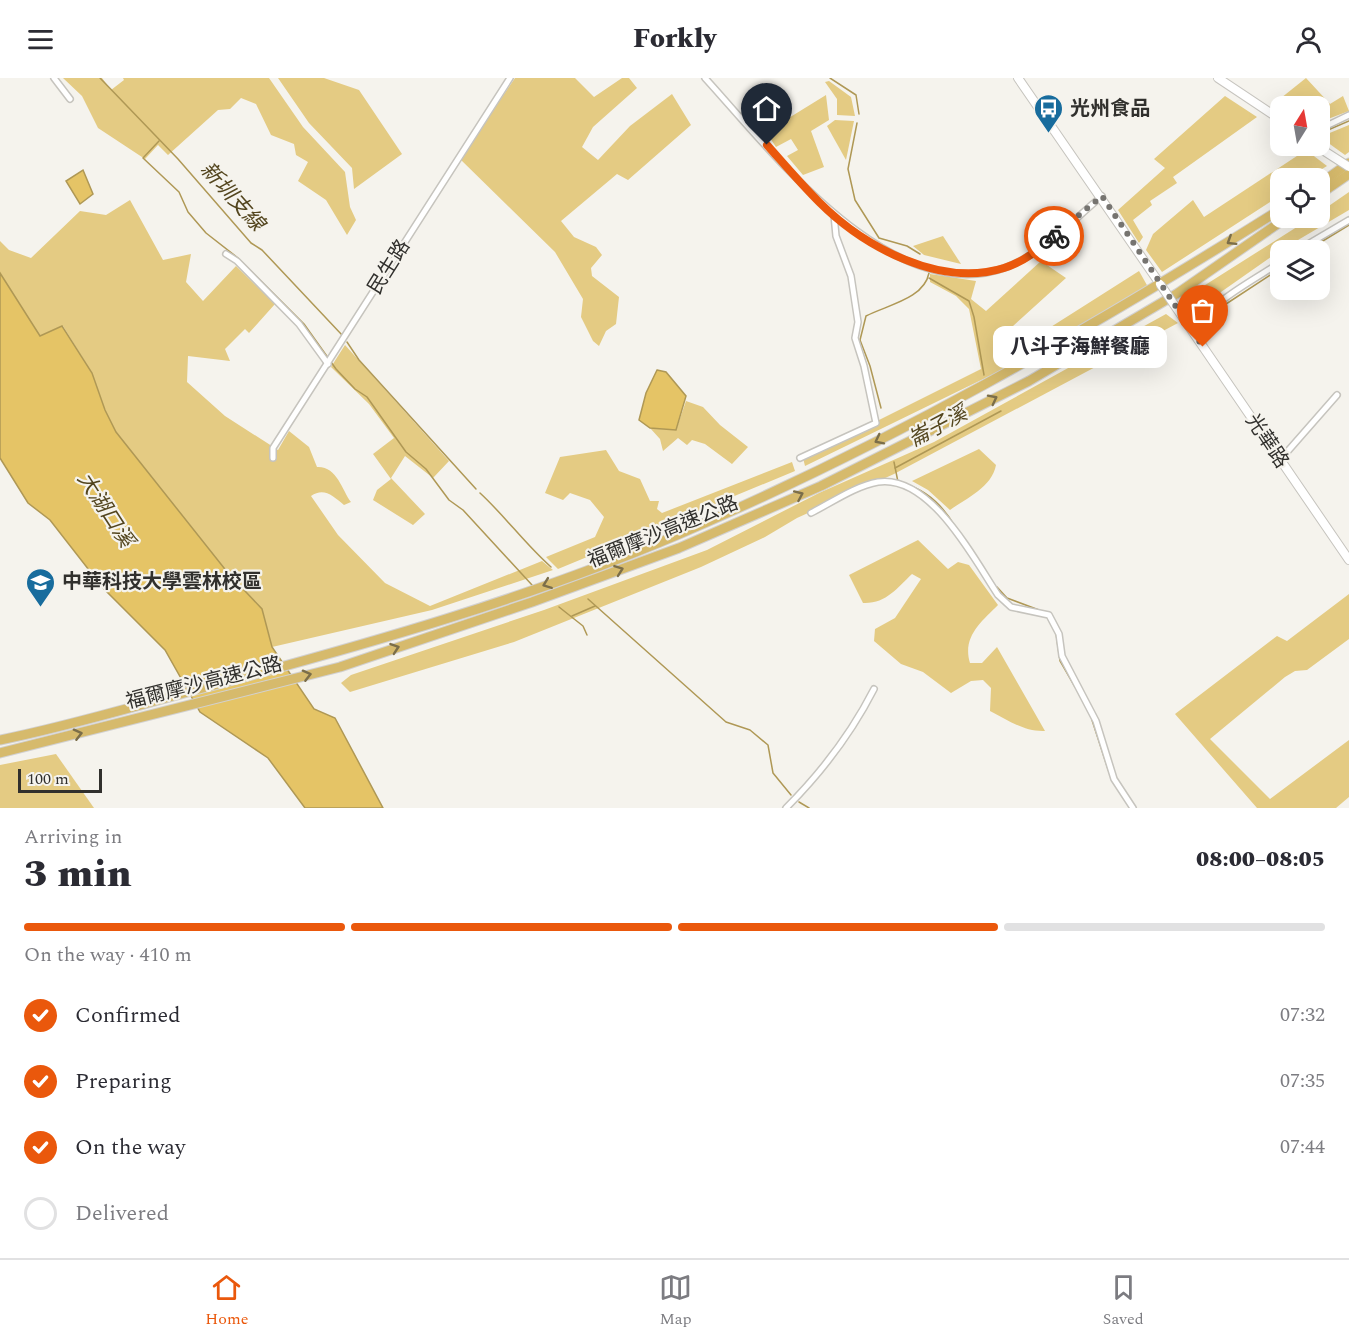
<!DOCTYPE html>
<meta charset="utf-8">
<style>
:root{--surface:#fff;--page:#f2f2f3;--text:#2b2b33;--muted:#7c7c81;--line:#e1e1e2;--accent:#ea580c}
body{margin:0;font-family:Spectral,"Noto Sans TC",serif;background:var(--page);color:var(--text);height:100vh;display:flex;flex-direction:column;font-size:22px;white-space:nowrap}
*{box-sizing:border-box;margin:0}
p{font-size:20px;color:var(--muted)}
.icon{flex:none;width:33px;height:33px;fill:none;stroke:currentColor;stroke-width:2;stroke-linecap:round;stroke-linejoin:round}
.map{position:relative;height:730px;overflow:hidden}
.sheet{display:flex;flex-direction:column;background:var(--surface);flex:1}
.sheet>*{flex:none}
.needle{width:39px;rotate:11deg}
.tools{position:absolute;left:1270px;top:18px;display:grid;gap:12px}
.tools a{display:grid;place-items:center;width:60px;height:60px;border-radius:12px;background:var(--surface);box-shadow:0 6px 24px #0002;font-size:30px}
.scale{position:absolute;left:18px;bottom:15px;width:84px;box-sizing:border-box;padding-left:6px;border:3px solid #31302d;border-top:0;font-size:16px;line-height:21px;white-space:nowrap;color:#31302d;-webkit-text-stroke:4px #f5f3ed;paint-order:stroke}
.pin{position:absolute;display:grid;place-items:center;width:51px;height:51px;color:#fff;margin:-62px -26px;border-radius:50% 50% 50% 0;rotate:-45deg;box-shadow:0 0 6px #0007}
.pin .icon{rotate:45deg}
.courier{position:absolute;display:grid;place-items:center;width:60px;height:60px;margin:-30px;border:4px solid #ea580c;border-radius:50%;background:#fff;color:#222;box-shadow:0 2px 8px #0007}
.bubble{position:absolute;height:42px;border-radius:12px;background:var(--surface);box-shadow:0 6px 24px #0002;font-size:20px;font-weight:800;line-height:42px;text-align:center}
.headline em{font-style:normal;font-weight:800}
.headline div{display:flex;flex-direction:column-reverse}
.headline{display:flex;align-items:center;justify-content:space-between;height:102px;padding:0 24px}
h1{font-size:39px;font-weight:800;line-height:45px}
.bar{display:grid;grid-template-columns:repeat(4,1fr);gap:9px 6px;align-content:center;height:72px;padding:0 24px}
.bar i{height:8px;border-radius:4px;background:var(--line)}
.bar .on{background:var(--accent)}
.bar p{grid-column:span 4}
ol{padding:0 24px;list-style:none}
li{display:flex;align-items:center;gap:18px;height:66px}
li p{margin-inline-start:auto}
li .icon{padding:6px;border-radius:50%;background:var(--accent);color:#fff;stroke-width:4}
li:last-child{color:var(--muted)}
li i{width:33px;height:33px;border:3px solid var(--line);border-radius:50%}
header{display:flex;justify-content:space-between;align-items:center;height:78px;padding:0 24px;background:var(--surface);font-size:27px;font-weight:800}
.tab-bar{display:flex;justify-content:space-around;align-items:center;height:84px;border-top:2px solid var(--line);background:var(--surface);font-size:16px;color:var(--muted)}
.tab-bar a{display:grid;justify-items:center;gap:3px}
.tab-bar .on{color:var(--accent)}
.map>svg:first-child{display:block}
</style>
<header><svg class="icon" aria-label="menu" viewBox="0 0 24 24"><path d="M4 6h16M4 12h16M4 18h16"/></svg>Forkly<svg class="icon" aria-label="person" viewBox="0 0 24 24"><circle cx="12" cy="8" r="4"/><path d="M4 21q1-7 8-7t8 7"/></svg></header>
<div class="map">
<svg width="1349" height="730" viewBox="0 0 1349 730">
<rect width="100%" height="100%" fill="#f5f3ed"/>
<!-- green -->
<g fill="#e4cb83">
<path d="M63 0H102L111 12 124 2 123 0H269L303 49 345 94 350 129 356 142 347 157 326 122 298 103 308 84 296 77 294 66 271 57 256 26 241 20 230 31 218 32 168 77 158 67 145 81 98 50 82 18Z"/>
<path d="M278 0H324L359 12 402 76 354 111 352 90 309 45Z"/>
<path d="M515 0H575L594 19 622 0H629L637 10 593 49 582 69 598 82 630 48 672 16 691 47 628 102 617 96 561 143 574 159 596 169 602 177 591 190 592 198 619 219 616 246 606 253 599 268 593 263 581 239 583 221 555 174 460 81Z"/>
<path d="M1306 0 1330 26 1343 18 1349 33 1320 44V28H1281V35L1271 28Z"/>
<path d="M829 3 851 19 855 38 837 37V21L825 4Z"/>
<path d="M826 17 829 42 811 53 824 89 803 97 787 78 798 72 791 61 776 69 766 54Z"/>
<path d="M1225 18 1257 39 1173 99 1177 105 1150 123 1152 127 1133 142 1143 159 1139 165 1118 132 1165 90 1154 81Z"/>
<path d="M835 42 854 43 846 82 827 48Z"/>
<path d="M1349 47V74L1345 77 1320 59Z"/>
<path d="M1306 72 1327 88 1307 100H1281V117L1162 194 1146 172 1153 156 1193 122 1204 139Z"/>
<path d="M1349 114V132L1281 172 1191 235 1183 221 1311 140H1320V134Z"/>
<path d="M130 122 163 182 191 176 186 204 203 223 236 188 275 226 249 255 245 251 225 271 230 283 188 278 187 304 225 338 278 372 289 353 309 369 317 389C337 388 342 412 351 424L344 427C333 418 324 409 311 418L338 457 385 505 430 528 542 483 553 492 432 532 272 569 262 531 228 495 116 354 105 332 92 295 63 248 40 259 0 195V163L9 172 31 180 80 133 106 137Z"/>
<path d="M943 158 961 186 924 177 913 168Z"/>
<path d="M1041 183 1066 200 1013 248 1024 266 1139 193 1148 209 1014 286 805 388 803 380 981 291 969 231 956 218 930 204V196L976 203 971 221 986 233Z"/>
<path d="M1166 236 1178 245 894 396 797 440 765 459 701 489 514 564 350 614 341 605 351 597 544 532 707 472 819 415 934 364Z"/>
<path d="M345 267 449 383 433 400 405 378 391 400 425 436 413 447 373 422 377 412 391 401 373 376 394 360 369 326 331 289Z"/>
<path d="M686 323 703 329 720 347 748 369 732 386 705 366 692 362 687 367 678 360 663 373 660 361 650 350 676 352Z"/>
<path d="M979 371 996 387C992 409 967 420 950 432L928 412 912 403Z"/>
<path d="M606 372 619 393 640 401 650 423H659L657 431 662 435 792 384 795 393 558 491 546 479 595 459 604 439 590 422 570 415 563 422 545 415 560 379Z"/>
<path d="M918 462 948 491 958 484 969 487 998 527C981 544 962 559 970 585H982L997 569 1045 653C1024 654 1008 642 990 633L991 610 983 602 971 603 951 615 923 594 901 586 874 563 875 551 895 540 921 501 912 496C897 510 886 526 863 525L849 497Z"/>
<path d="M1349 516V561L1307 592 1295 593 1285 599 1210 661 1270 721 1349 662V719L1336 730H1257L1175 636 1277 558 1287 563Z"/>
<path d="M56 676 94 730H0V687Z"/>
</g>
<!-- water -->
<g fill="#e5c466" stroke="#af9855" stroke-width="1.5">
<path d="M83 92 93 116 80 126 66 103Z"/>
<path d="M0 195 40 258 62 248 92 295 105 332 116 354 228 495 262 531 272 569 314 631 335 640 383 730H305L268 680 200 634 165 572 103 510 50 442 28 425 0 380Z"/>
<path d="M657 292 666 294 686 318 676 352 650 350 639 342 646 315Z"/>
</g>
<g fill="none" stroke-linecap="round" stroke-linejoin="round">
<!-- stream -->
<g stroke="#af9855" stroke-width="1.5">
<path d="M100 0 178 81 251 165 262 172 342 257"/>
<path d="M830 0 856 17 859 36"/>
<path d="M857 45 848 91 855 122 879 160 907 168 920 176"/>
<path d="M1321 55 1349 43"/>
<path d="M159 63 143 80 179 114 188 134 206 155 238 180 304 246 336 291 355 311 367 319 406 374 426 391 449 422 463 432 532 507"/>
<path d="M1308 172 1349 147"/>
<path d="M929 200 969 223 974 239 984 297"/>
<path d="M1226 226 1281 190"/>
<path d="M347 264 359 282 476 411"/>
<path d="M881 330 870 288 860 262 866 238C887 227 924 221 929 195"/>
<path d="M894 384 898 404"/>
<path d="M895 390 1001 333"/>
<path d="M905 406C929 413 944 429 956 450"/>
<path d="M480 415C505 438 525 466 551 489"/>
<path d="M997 509 1007 520 1039 532"/>
<path d="M588 521 726 644 750 652 768 667 773 695 791 717"/>
<path d="M559 529 583 548 587 557"/>
<path d="M572 538 595 528"/>
<path d="M1056 555 1060 583 1075 609"/>
<path d="M1092 642 1109 694"/>
<path d="M799 724 809 730"/>
</g>
<defs>
<g id="street">
<path d="M54 0 70 21"/>
<path d="M705 0C771 72 892 233 1007 189 1043 175 1072 143 1102 118"/>
<path d="M1320 51 1349 37"/>
<path d="M1298 172 1349 142"/>
<path d="M226 176 237 183 299 246 328 286"/>
<path d="M1192 253C1214 222 1250 204 1281 184"/>
<path d="M273 380V370L510 0"/>
<path d="M800 380 876 345 864 288 855 260 858 244 851 198 836 158 834 137"/>
<path d="M1280 382 1337 317"/>
<path d="M811 435C831 425 855 408 878 404 930 396 974 481 998 517L1011 529 1049 537 1059 556 1062 578 1096 643 1114 701 1133 730"/>
<path d="M786 730C821 695 851 656 874 611"/>
</g>
<g id="secondary">
<path d="M1018 0 1160 206"/>
<path d="M1218 0 1281 42"/>
<path d="M1173 225 1349 482"/>
</g>
<g id="highway">
<path d="M1320 106 1349 85"/>
<path d="M1320 116 1349 96"/>
<path d="M0 662C71 648 141 626 211 608 368 566 527 521 677 457 888 367 1087 253 1281 131"/>
<path d="M0 675 340 589 532 524 679 470 821 408 1029 303 1178 215 1286 140"/>
</g>
</defs>
<!-- street casing -->
<use href="#street" stroke="#c6c4be" stroke-width="8"/>
<!-- secondary casing -->
<use href="#secondary" stroke="#c6c4be" stroke-width="10"/>
<!-- highway casing -->
<use href="#highway" stroke="#d2d1d1" stroke-width="11"/>
<!-- street -->
<use href="#street" stroke="#fff" stroke-width="5"/>
<!-- secondary -->
<use href="#secondary" stroke="#fff" stroke-width="8"/>
<!-- highway -->
<use href="#highway" stroke="#d6ba6c" stroke-width="9"/>
<defs>
<g id="secondary-bridge">
<path d="M1318 69 1349 89"/>
<path d="M1160 206 1173 225"/>
</g>
</defs>
<!-- secondary-bridge casing -->
<use href="#secondary-bridge" stroke="#c6c4be" stroke-width="10" stroke-linecap="butt"/>
<!-- secondary-bridge -->
<use href="#secondary-bridge" stroke="#fff" stroke-width="8"/>
</g>
<!-- one-way arrows -->
<defs><path id="oneway-chevron" d="M-2-3.5L2.5 0L-2 3.5" fill="none" stroke-width="1.6" stroke-linecap="round" stroke-linejoin="round" transform="scale(1.5)"/></defs>
<g stroke="#7b6e49">
<use href="#oneway-chevron" transform="translate(1231 163) rotate(148)"/>
<use href="#oneway-chevron" transform="translate(993 321) rotate(-27)"/>
<use href="#oneway-chevron" transform="translate(879 362) rotate(153)"/>
<use href="#oneway-chevron" transform="translate(799 417) rotate(-24)"/>
<use href="#oneway-chevron" transform="translate(619 492) rotate(-20)"/>
<use href="#oneway-chevron" transform="translate(547 506) rotate(159)"/>
<use href="#oneway-chevron" transform="translate(395 570) rotate(-19)"/>
<use href="#oneway-chevron" transform="translate(307 597) rotate(-14)"/>
<use href="#oneway-chevron" transform="translate(78 656) rotate(-14)"/>
</g>
<g fill="none" stroke-linecap="round" stroke-linejoin="round">
<!-- done -->
<path stroke="#767470" stroke-width="6" stroke-dasharray="0 10.8" d="M1054 158 1102 118 1203 269"/>
<!-- route -->
<path stroke="#ea580c" stroke-width="8" d="M767 67C784 86 801 106 819 124 864 169 940 210 1004 190 1024 184 1039 171 1054 158"/>
</g>
<!-- icons -->
<defs>
<symbol id="bus-pin" viewBox="-11 -11 22 30"><path d="M0 17L-7.5 6A9.5 9.5 0 1 1 7.5 6Z" fill="#186c9d" stroke="#f5f3ed"/><path d="M-5-6H5V4H4V6H2V4H-2V6H-4V4H-5ZM-3.5-4V0h7V-4ZM-3.5 1.2v1.5H-2V1.2ZM2 1.2v1.5H3.5V1.2Z" fill="#fff"/></symbol>
<symbol id="university-pin" viewBox="-11 -11 22 30"><path d="M0 17L-7.5 6A9.5 9.5 0 1 1 7.5 6Z" fill="#186c9d" stroke="#f5f3ed"/><path d="M0-5L7-2L0 1L-7-2ZM-4 1L0 2.5L4 1V4Q0 6-4 4Z" fill="#fff"/></symbol>
</defs>
<g fill-rule="evenodd">
<use href="#bus-pin" x="1032" y="14" width="33" height="45"/>
<use href="#university-pin" x="24" y="488" width="33" height="45"/>
</g>
<g text-anchor="middle" dominant-baseline="central" stroke-width="4.5" stroke-linejoin="round" paint-order="stroke">
<!-- poi labels -->
<g font-size="20" font-weight="bold" fill="#31302d" stroke="#f5f3ed" text-anchor="start">
<text x="1070" y="31">光州食品</text>
<text x="62" y="504">中華科技大學雲林校區</text>
</g>
<!-- street labels -->
<g font-size="20" fill="#31302d" stroke="#f5f3ed">
<text transform="translate(389 189) rotate(-58)">民生路</text>
<text transform="translate(1267 363) rotate(56)">光華路</text>
<text transform="translate(663 454) rotate(-22)">福爾摩沙高速公路</text>
<text transform="translate(204 605) rotate(-14)">福爾摩沙高速公路</text>
</g>
<!-- water labels -->
<g font-size="21" font-style="italic" fill="#53451e" stroke="#f5f3ed">
<text transform="translate(232 119) rotate(48)">新圳支線</text>
<text transform="translate(938 349) rotate(-28)">崙子溪</text>
<text transform="translate(105 432) rotate(57)">大湖口溪</text>
</g>
</g>
</svg>
<div class="tools">
<a><svg class="needle" viewBox="-14 -14 28 28"><path d="M0-13l5 13h-10z" fill="#e53935"/><path d="M0 13l5-13h-10z" fill="#7c7c81"/></svg></a>
<a><svg class="icon" aria-label="locate" viewBox="0 0 24 24"><circle cx="12" cy="12" r="6"/><path d="M12 2v4M12 18v4M2 12h4M18 12h4"/></svg></a>
<a><svg class="icon" aria-label="layers" viewBox="0 0 24 24"><path d="M12 4l9 5-9 5-9-5zM3 14l9 5 9-5"/></svg></a>
</div>
<div class="scale">100 m</div>
<div class="pin" style="left:1203px;top:269px;background:#ea580c"><svg class="icon" aria-label="bag" viewBox="0 0 24 24"><path d="M5 8h14l-1 12H6zM9 8a3 3 0 0 1 6 0"/></svg></div>
<div class="pin" style="left:767px;top:67px;background:#1f2937"><svg class="icon" aria-label="home" viewBox="0 0 24 24"><path d="M3 11l9-7 9 7M6 9v11h12V9"/></svg></div>
<div class="courier" style="left:1054px;top:158px"><svg class="icon" aria-label="bike" viewBox="0 0 24 24"><circle cx="6" cy="16" r="4"/><circle cx="18" cy="16" r="4"/><path d="M6 16l4-8h5l3 8M10 8l3 8H6M13 5h3"/></svg></div>
<div class="bubble" style="left:993px;top:248px;width:174px">八斗子海鮮餐廳</div>
</div>
<section class="sheet">
<div class="headline"><div><h1>3 min</h1><p>Arriving in</p></div><em>08:00–08:05</em></div>
<div class="bar"><i class="on"></i><i class="on"></i><i class="on"></i><i></i><p>On the way · 410 m</p></div>
<ol>
<li><svg class="icon" aria-label="check" viewBox="0 0 24 24"><path d="M5 12l5 5 9-10"/></svg>Confirmed<p>07:32</p></li>
<li><svg class="icon" aria-label="check" viewBox="0 0 24 24"><path d="M5 12l5 5 9-10"/></svg>Preparing<p>07:35</p></li>
<li><svg class="icon" aria-label="check" viewBox="0 0 24 24"><path d="M5 12l5 5 9-10"/></svg>On the way<p>07:44</p></li>
<li><i></i>Delivered</li>
</ol>
</section>
<nav class="tab-bar">
<a class="on"><svg class="icon" aria-label="home" viewBox="0 0 24 24"><path d="M3 11l9-7 9 7M6 9v11h12V9"/></svg>Home</a>
<a><svg class="icon" aria-label="map" viewBox="0 0 24 24"><path d="M3 6l6-2 6 2 6-2v14l-6 2-6-2-6 2zM9 4v14M15 6v14"/></svg>Map</a>
<a><svg class="icon" aria-label="saved" viewBox="0 0 24 24"><path d="M7 4h10v16l-5-4-5 4z"/></svg>Saved</a>
</nav>
